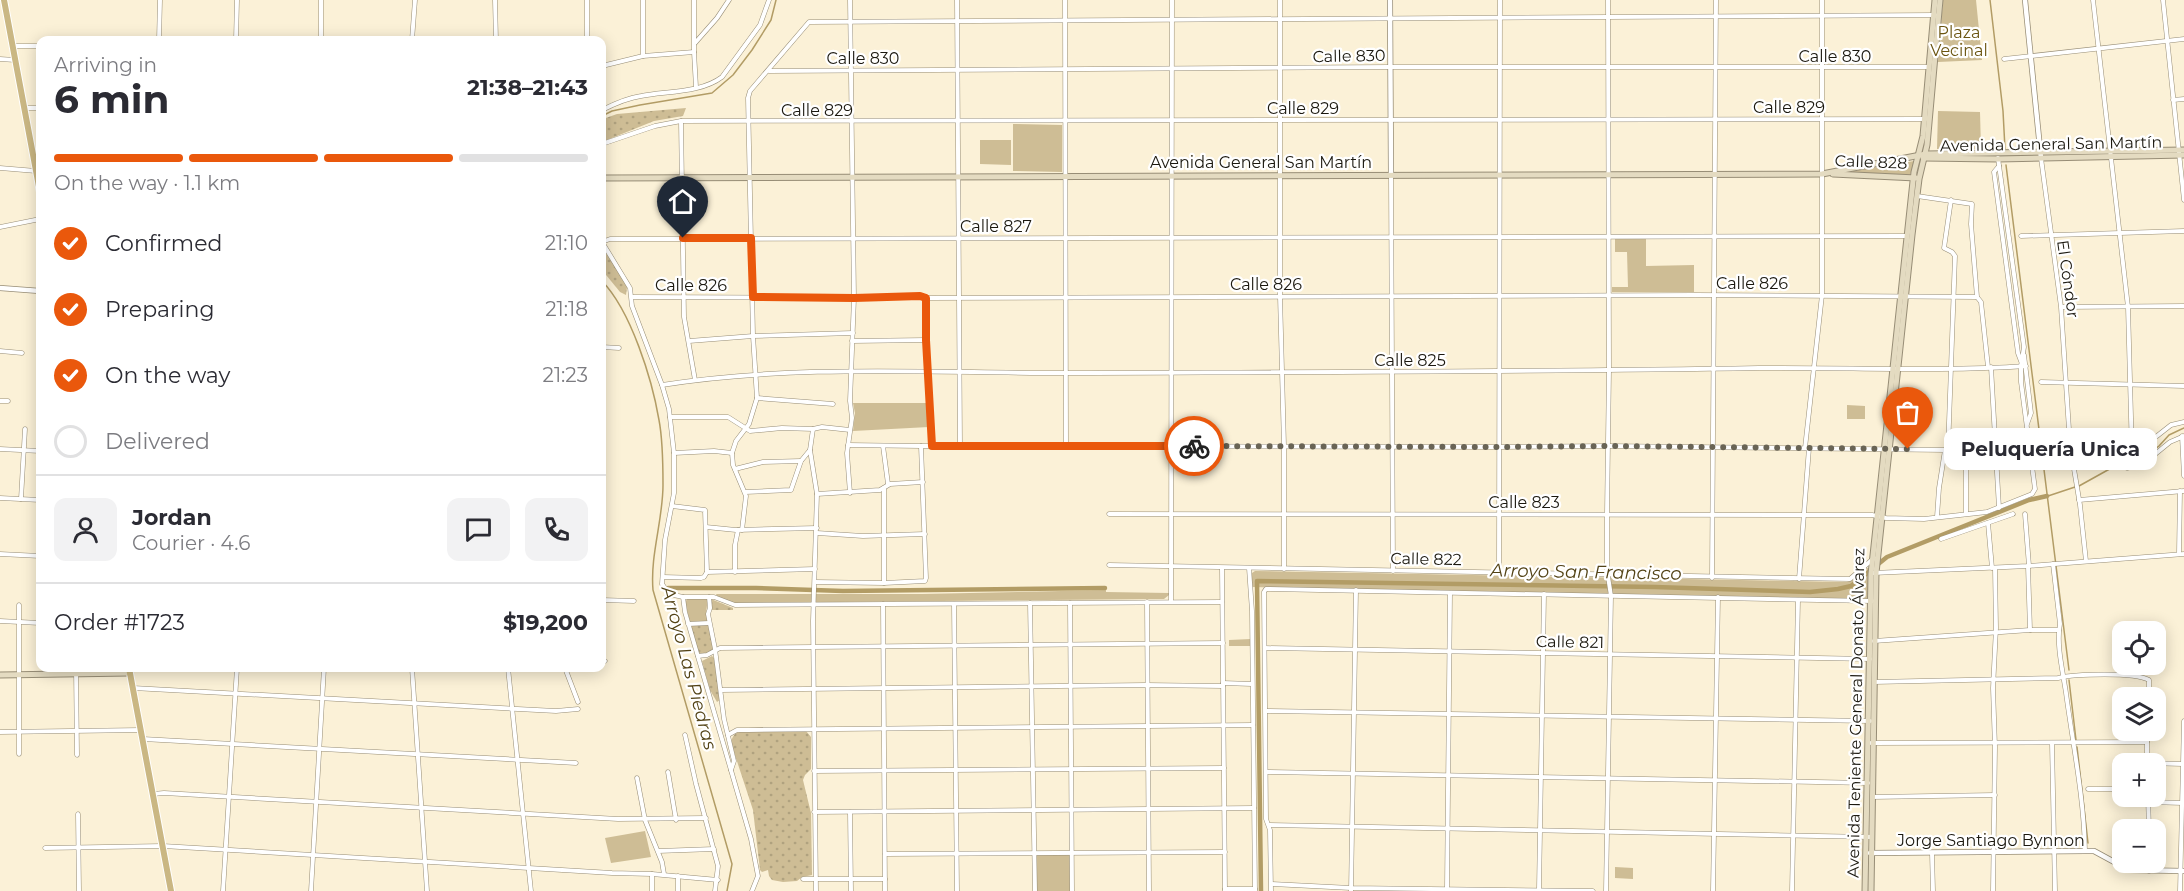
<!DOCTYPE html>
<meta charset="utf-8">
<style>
:root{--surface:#fff;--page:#f2f2f3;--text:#2b2b33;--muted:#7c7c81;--line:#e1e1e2;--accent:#ea580c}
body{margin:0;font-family:Montserrat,sans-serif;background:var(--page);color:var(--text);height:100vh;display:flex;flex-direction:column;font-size:22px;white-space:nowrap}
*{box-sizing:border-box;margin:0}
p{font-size:20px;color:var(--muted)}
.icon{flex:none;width:33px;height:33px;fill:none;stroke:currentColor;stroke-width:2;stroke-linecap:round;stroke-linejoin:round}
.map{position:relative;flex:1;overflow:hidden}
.sheet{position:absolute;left:36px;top:36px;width:570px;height:636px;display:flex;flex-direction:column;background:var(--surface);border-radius:12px;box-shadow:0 3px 15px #0003}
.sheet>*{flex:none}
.tools{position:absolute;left:2112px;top:621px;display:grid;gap:12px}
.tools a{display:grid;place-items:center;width:54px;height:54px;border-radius:12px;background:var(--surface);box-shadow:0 3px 15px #0003;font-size:30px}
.pin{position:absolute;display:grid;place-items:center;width:51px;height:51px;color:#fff;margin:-62px -26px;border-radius:50% 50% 50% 0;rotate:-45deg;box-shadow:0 0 6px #0007}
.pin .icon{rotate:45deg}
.courier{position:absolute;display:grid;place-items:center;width:60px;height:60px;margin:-30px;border:4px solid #ea580c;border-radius:50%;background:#fff;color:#222;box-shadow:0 2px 8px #0007}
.bubble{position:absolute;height:42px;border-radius:12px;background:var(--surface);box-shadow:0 3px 15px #0003;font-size:20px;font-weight:700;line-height:42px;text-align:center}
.summary em{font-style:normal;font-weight:700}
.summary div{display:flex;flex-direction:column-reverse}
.summary{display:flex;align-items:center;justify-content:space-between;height:102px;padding:0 18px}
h1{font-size:39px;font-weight:700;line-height:45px}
.bar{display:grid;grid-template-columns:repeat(4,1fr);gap:9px 6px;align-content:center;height:72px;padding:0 18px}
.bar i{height:8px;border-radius:4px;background:var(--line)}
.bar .selected{background:var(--accent)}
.bar p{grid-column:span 4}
.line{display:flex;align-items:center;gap:15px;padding:0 18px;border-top:2px solid var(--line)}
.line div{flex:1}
.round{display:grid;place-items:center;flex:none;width:63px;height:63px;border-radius:12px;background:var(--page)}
ol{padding:0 18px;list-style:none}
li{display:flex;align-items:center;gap:18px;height:66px}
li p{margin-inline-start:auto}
li .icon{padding:6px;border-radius:50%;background:var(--accent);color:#fff;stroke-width:4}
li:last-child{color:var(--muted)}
li i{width:33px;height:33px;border:3px solid var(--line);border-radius:50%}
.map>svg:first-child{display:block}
</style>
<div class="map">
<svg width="2184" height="891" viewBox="0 0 2184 891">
<defs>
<pattern id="grass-dots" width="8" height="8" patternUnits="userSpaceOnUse" patternTransform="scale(1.5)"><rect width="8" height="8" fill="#cebd95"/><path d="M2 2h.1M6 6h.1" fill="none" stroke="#b0a27f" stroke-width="1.8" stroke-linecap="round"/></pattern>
</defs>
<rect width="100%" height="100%" fill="#fbf1d7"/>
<!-- grass -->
<g fill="url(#grass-dots)">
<path d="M686 108 683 116 654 121 602 142 603 119 617 114Z"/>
<path d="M602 248 618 270 627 287 626 295 620 292 602 270Z"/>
<path d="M711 599 733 608V610H712Z"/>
<path d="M691 625H708L714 648 711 652 699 655Z"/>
<path d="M712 656 714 658 720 700 717 702 710 690 702 661Z"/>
<path d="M806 731 811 737V769L805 775 803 780 811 813 812 875 802 877 797 881 783 882 772 880 769 876 768 870 762 872 760 870 753 810 731 743C732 737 734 733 740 732Z"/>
</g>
<!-- park -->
<g fill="#cebd95">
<path d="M1943 0H1976L1982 60 1938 62Z"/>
<path d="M1938 111 1980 112 1981 149H1937Z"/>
<path d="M1013 124 1062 125V172L1013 171Z"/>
<path d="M980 140H1011V165L980 164Z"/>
<path d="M1914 161 1910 176 1852 173 1853 171Z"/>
<path d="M1615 239H1646V266L1694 265V292H1612V287H1628L1627 252H1615Z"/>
<path d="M853 403H929V427L853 431 855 413Z"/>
<path d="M1847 405 1865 406V419H1847Z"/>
<path d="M1865 568H1870L1867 599 1252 587V573L1255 571 1847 582 1855 579Z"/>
<path d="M1106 590V592L1169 593V595L1164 599 733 603 717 596 716 594H922Z"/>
<path d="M688 598H708L706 613 708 622H690L685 602Z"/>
<path d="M1251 639V646H1229V640Z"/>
<path d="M645 831 651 857 611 863 605 838Z"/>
<path d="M1070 854 1071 891H1036V855Z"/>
<path d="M1615 867 1633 868V879L1615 878Z"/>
</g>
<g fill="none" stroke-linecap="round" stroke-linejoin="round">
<!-- stream -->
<g stroke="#b29c65" stroke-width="1.5">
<path d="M1990 0 2003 111 2005 149"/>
<path d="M602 116 612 111 640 105 712 93 733 75 752 50 771 20 776 0"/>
<path d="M2006 165 2069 670"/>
<path d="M602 281C631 311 652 379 659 420 663 441 663 464 663 485 663 520 650 555 653 590L732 864 727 891"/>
<path d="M2079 486 2124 461 2146 456 2159 446 2169 435 2184 428"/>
<path d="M2048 496 2075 487"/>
<path d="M2069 680 2076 740"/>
<path d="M2077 747 2088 843"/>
</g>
<!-- canal -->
<g stroke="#b29c65" stroke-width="4.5">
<path d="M668 588H756L843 591 1105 588"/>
<path d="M1261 891 1257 581 1655 587 1810 592 1838 589 1851 586 1887 557 2029 500 2047 496"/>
</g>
<defs>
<g id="minor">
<path d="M321 0V40"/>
<path d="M495 0 496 40"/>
<path d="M587 0V40"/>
<path d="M643 0V56"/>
<path d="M694 0V52L696 87"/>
<path d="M850 0 854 298 850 401 852 418 847 453 850 493"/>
<path d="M957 0 960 446"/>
<path d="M1065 0 1066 445"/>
<path d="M1280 0V296L1284 446V569"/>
<path d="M2093 0 2128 307 2132 454"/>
<path d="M2163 0 2184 200"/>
<path d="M159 40 160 0"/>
<path d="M236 40 237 0"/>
<path d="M412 40 415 0"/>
<path d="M562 40H587"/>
<path d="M695 43 717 18 729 0"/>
<path d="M13 46H40"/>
<path d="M0 59 15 60"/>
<path d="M2004 59 2184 39"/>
<path d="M602 66 643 56 694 52"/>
<path d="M769 71 1390 67H1929"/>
<path d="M2173 100 2184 99"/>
<path d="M25 108H40"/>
<path d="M602 110C614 104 627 98 641 96 667 91 701 93 722 77L760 25 769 0"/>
<path d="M681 121 684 317 695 380"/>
<path d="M602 144 655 126 681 121 1925 119"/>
<path d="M2041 158 2061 307 2070 445 2080 505 2086 561"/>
<path d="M1999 166 1994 172 2018 353 2021 361"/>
<path d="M0 168 36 171"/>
<path d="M1391 175 1393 571"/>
<path d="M1917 196 1972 204 1971 224 1977 297 1981 302 1988 367"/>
<path d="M0 227 40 219"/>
<path d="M2021 236 2184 231"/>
<path d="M602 242 610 239H683L1907 236"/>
<path d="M602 242 630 288 632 306 662 385 669 409 674 453V493L665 540 662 584 669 594 683 597H714L735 605 1222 602"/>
<path d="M632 297 854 298 920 296 926 298 1695 295 1977 297"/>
<path d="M926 298V340L932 446"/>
<path d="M2062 307 2184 306"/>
<path d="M689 341 753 336 853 333"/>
<path d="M852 341 926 340"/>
<path d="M602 347 619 348"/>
<path d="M0 351 22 353"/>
<path d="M2024 355 2031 413 2027 424"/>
<path d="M1991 367 1999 508"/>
<path d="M2041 382 2184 386"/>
<path d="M662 385C796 364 932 373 1066 373 1297 372 1528 372 1759 368 1848 367 1937 372 2026 366"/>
<path d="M757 398 833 404"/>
<path d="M0 401H8"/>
<path d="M670 417H728L750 431 782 428 813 429 822 427 850 430"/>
<path d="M2157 436 2171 425 2184 422"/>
<path d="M2182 436 2184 476"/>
<path d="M848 445 921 446"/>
<path d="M2070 445 2131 442"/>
<path d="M883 446 888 484"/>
<path d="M1805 448 1822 295V0"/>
<path d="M0 449 40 451"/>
<path d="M810 450 817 494 813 621 816 891"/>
<path d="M1948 450 1955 256 1952 252 1944 248 1951 200"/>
<path d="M1966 451V513"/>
<path d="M674 453 714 451 732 453"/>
<path d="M2127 468 2143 464 2170 442 2184 436"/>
<path d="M735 469 763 462 801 461"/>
<path d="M745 492 791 490 801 461 810 450 813 429"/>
<path d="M817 494 880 490 890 484 923 482"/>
<path d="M0 498 40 500"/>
<path d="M21 499 25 429"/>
<path d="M2079 500 2184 491"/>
<path d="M1109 514 1804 515H1872L1886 518 1924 519 1987 512 2032 494 2035 489 2021 382V366L2024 347 1998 158"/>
<path d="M2025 514 2029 566"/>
<path d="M1937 517 1939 488 1945 450"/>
<path d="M1988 523 1992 568"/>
<path d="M706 527 736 530 817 528"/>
<path d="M742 530 746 496 733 465 732 453 736 441 749 424 757 398 753 336 748 98 750 91 809 22 1935 15"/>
<path d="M817 533 863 536 925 534"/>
<path d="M1941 539 2013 514"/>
<path d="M0 554 40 556"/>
<path d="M2179 554 2180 491"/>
<path d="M2053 564 2060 624C2056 645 2063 672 2066 693 2073 745 2084 798 2085 851"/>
<path d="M1109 565 1850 579 1874 558"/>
<path d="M2028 566 2030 630"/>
<path d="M1222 568 1225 891"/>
<path d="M1249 568 1252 611 1255 891"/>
<path d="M707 572 815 569"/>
<path d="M735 572V545L738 530"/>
<path d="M1499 572 1500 0"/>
<path d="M1873 573 2028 566 2184 554"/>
<path d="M663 577 701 578 704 577 707 572 705 510 672 506"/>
<path d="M1712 578 1716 0"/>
<path d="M1799 579 1809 448"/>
<path d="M815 582 884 583 925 581 926 578 921 446 1499 447 1608 446 2029 451"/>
<path d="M884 583V488"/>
<path d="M683 597 685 612 751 839 758 876 752 891"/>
<path d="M709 597 710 608 708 614 715 649 724 719 734 761 731 770"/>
<path d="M602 600 634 601"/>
<path d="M1171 601 1172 0"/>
<path d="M1147 602 1149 891"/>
<path d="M1030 603 1035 891"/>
<path d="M1070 603 1072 891"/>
<path d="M883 604 885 891"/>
<path d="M954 604 957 891"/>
<path d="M0 621 40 623"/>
<path d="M688 624 709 623"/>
<path d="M1874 641 2030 630H2059"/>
<path d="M1265 648 1870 659"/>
<path d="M698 656 707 655 720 648 1223 643"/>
<path d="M602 660 605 661"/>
<path d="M76 668 77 755"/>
<path d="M412 668 427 891"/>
<path d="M508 668 531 891"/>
<path d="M565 668 578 702"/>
<path d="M1874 682 2058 678C2074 674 2135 672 2149 680V698"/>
<path d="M1223 683 1252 684"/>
<path d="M133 688 556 711 578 709"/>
<path d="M721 690 1146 685 1223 686"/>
<path d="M1266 711 1870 721"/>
<path d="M2147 730V763L2183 764"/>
<path d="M0 732 141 730"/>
<path d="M685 735 696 784 718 866 715 891"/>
<path d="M728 735 737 730H748L1253 725"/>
<path d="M143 739 576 763"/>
<path d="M1871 743 2147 742"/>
<path d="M2052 743 2055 891"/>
<path d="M19 754V605"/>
<path d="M814 771 1224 768"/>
<path d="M668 772 676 820"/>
<path d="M1266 772 1868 783"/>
<path d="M637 778 645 820 662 862 664 874"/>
<path d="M2088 789H2122"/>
<path d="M153 794 164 793 618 819 706 818"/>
<path d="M2148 796 2149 830"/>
<path d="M1872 797 1995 795"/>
<path d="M2149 802 2183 803"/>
<path d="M814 812 1254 808"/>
<path d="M850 812 851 891"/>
<path d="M78 814 79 891"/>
<path d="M1269 825 1871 837"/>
<path d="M45 848 163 846 612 873 652 874 718 880"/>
<path d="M658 851 714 849"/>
<path d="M1932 853 1933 891"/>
<path d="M885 854 1225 852"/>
<path d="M2149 862V871"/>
<path d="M652 874V891"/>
<path d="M803 879H885"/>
<path d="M1272 884 1351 888 1593 891"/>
<path d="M1225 889H1255"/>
<path d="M1447 889 1450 593"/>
<path d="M1539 890 1544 594"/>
<path d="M223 891 237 668"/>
<path d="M311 891 324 668"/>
<path d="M678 891V876"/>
<path d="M1271 891 1270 830 1266 819 1264 592 1266 589 1872 601"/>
<path d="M1351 891 1356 590"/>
<path d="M1606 891 1611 596 1607 570V514L1609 370 1608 0"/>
<path d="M1713 891 1718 597"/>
<path d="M1792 891 1798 600"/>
<path d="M1993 891 1995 747 1993 688 1996 628 1995 568"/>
<path d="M2180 891 2184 721"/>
</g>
<g id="tertiary">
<path d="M1390 0 1391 175"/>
<path d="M2025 0 2041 158"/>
<path d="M0 288 40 291"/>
<path d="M1870 853 2085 851H2094L2129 870 2184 871"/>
</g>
<g id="secondary">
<path d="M1923 158 1998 159 2184 155"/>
<path d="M1833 174 1916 178"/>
<path d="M602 178 1822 174 1926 154 2184 150"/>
<path d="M0 675 130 673"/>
<path d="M1865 891 1871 574 1914 172 1923 136 1935 0"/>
<path d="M1871 891 1876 573 1912 235 1919 179 1927 145 1940 0"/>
</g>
<g id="primary">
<path d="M4 0 40 192"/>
<path d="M129 668 171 891"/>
</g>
</defs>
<!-- minor casing -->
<use href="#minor" stroke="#978d76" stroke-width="5"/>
<!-- tertiary casing -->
<use href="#tertiary" stroke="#978d76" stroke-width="6"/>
<!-- secondary casing -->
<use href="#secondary" stroke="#978d76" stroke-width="7"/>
<!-- primary casing -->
<use href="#primary" stroke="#fff" stroke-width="8"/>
<!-- minor -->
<use href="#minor" stroke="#fff" stroke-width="4"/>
<!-- tertiary -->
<use href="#tertiary" stroke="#fff" stroke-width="4.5"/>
<!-- secondary -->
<use href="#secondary" stroke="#e4dbc1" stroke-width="5"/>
<!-- primary -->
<use href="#primary" stroke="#cab783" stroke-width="6"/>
</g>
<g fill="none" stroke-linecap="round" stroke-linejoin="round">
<!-- done -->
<path stroke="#696455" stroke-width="6" stroke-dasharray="0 10.8" d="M1194 446 1498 447 1608 446 1908 449"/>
<!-- route -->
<path stroke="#ea580c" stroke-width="8" d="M683 238H751L753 297 854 298 920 296 926 298V340L932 446H1194"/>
</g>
<g text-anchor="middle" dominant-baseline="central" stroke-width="4.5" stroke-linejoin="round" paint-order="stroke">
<!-- park labels -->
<g font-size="16" fill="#6b5511" stroke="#fff">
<text x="1959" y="32">Plaza<tspan x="1959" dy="18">Vecinal</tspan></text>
</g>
<!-- street labels -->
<g font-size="16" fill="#1b180f" stroke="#fff">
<text transform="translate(1349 56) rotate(-1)">Calle 830</text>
<text x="1835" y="56">Calle 830</text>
<text x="863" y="58">Calle 830</text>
<text x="1789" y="107">Calle 829</text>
<text x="1303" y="108">Calle 829</text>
<text x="817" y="110">Calle 829</text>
<text transform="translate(2051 144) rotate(-1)">Avenida General San Martín</text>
<text x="1261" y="162">Avenida General San Martín</text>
<text transform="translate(1871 162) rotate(2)">Calle 828</text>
<text x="996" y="226">Calle 827</text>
<text transform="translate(2068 279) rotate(82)">El Cóndor</text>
<text x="1752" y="283">Calle 826</text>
<text x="1266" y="284">Calle 826</text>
<text x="691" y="285">Calle 826</text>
<text x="1410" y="360">Calle 825</text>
<text x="1524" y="502">Calle 823</text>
<text transform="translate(1426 559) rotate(1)">Calle 822</text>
<text transform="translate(1570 642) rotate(1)">Calle 821</text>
<text transform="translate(1856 713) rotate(-89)">Avenida Teniente General Donato Álvarez</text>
<text x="1991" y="840">Jorge Santiago Bynnon</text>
</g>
<!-- water labels -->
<g font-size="18" font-style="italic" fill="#534316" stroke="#fff">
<text transform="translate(1586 572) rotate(1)">Arroyo San Francisco</text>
<text transform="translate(689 668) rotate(75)">Arroyo Las Piedras</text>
</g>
</g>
</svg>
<div class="tools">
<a><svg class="icon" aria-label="locate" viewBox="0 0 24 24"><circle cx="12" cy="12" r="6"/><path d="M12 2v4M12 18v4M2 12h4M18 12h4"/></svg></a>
<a><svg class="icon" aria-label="layers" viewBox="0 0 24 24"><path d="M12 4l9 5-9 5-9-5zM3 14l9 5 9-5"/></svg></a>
<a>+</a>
<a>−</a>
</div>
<div class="pin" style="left:1908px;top:449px;background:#ea580c"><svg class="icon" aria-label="bag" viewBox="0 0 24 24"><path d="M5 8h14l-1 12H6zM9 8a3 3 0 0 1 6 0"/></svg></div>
<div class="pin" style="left:683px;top:238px;background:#1f2937"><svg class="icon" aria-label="home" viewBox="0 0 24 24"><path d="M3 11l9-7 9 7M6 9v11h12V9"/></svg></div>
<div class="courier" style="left:1194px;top:446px"><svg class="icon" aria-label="bike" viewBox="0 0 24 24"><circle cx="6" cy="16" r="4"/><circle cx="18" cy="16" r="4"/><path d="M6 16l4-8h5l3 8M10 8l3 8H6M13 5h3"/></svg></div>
<div class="bubble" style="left:1944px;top:428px;width:213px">Peluquería Unica</div>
<section class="sheet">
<div class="summary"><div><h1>6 min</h1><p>Arriving in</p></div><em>21:38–21:43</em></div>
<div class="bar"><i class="selected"></i><i class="selected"></i><i class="selected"></i><i></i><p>On the way · 1.1 km</p></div>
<ol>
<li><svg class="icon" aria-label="check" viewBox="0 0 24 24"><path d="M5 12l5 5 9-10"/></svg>Confirmed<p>21:10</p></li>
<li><svg class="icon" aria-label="check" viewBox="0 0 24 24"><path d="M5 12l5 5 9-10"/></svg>Preparing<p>21:18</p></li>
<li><svg class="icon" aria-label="check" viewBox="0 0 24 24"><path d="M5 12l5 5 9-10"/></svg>On the way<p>21:23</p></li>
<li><i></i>Delivered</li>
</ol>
<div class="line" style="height:108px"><a class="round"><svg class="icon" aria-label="person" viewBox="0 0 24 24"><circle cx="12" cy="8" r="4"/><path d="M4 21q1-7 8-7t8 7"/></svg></a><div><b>Jordan</b><p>Courier · 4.6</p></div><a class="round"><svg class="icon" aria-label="chat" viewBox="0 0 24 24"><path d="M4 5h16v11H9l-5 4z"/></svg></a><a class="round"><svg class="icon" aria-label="phone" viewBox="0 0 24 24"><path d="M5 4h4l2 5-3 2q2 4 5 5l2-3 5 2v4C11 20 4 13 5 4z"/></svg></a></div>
<div class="line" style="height:78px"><div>Order #1723</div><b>$19,200</b></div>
</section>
</div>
